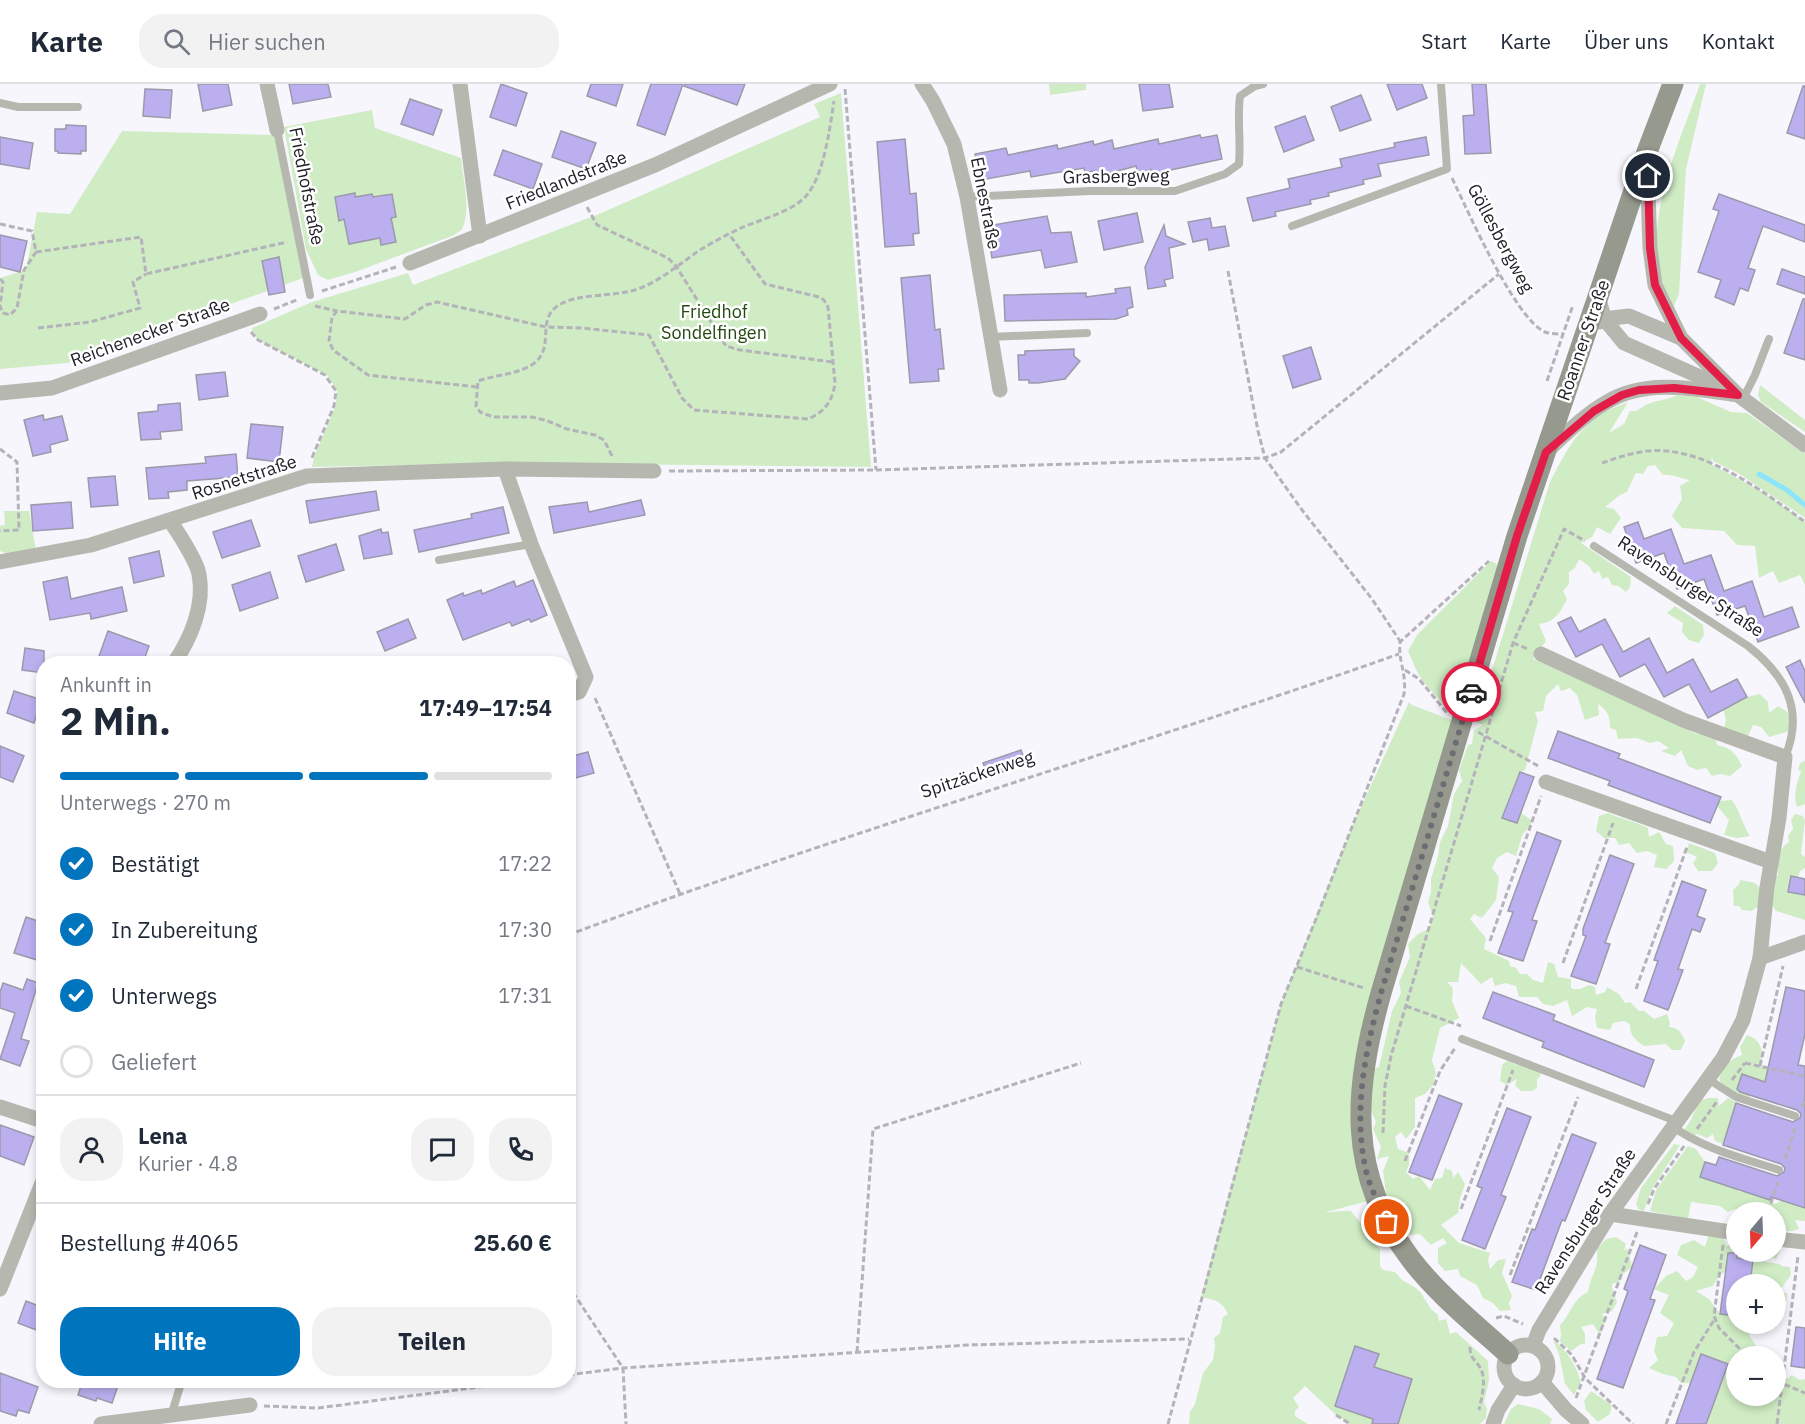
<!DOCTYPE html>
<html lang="de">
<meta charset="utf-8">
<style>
:root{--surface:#fff;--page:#f2f2f3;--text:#1f2937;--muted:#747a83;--line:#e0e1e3;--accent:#0174be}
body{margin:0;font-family:"IBM Plex Sans",sans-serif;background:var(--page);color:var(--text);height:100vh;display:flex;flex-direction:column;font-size:22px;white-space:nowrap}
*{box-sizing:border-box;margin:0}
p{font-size:20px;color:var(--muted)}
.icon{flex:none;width:33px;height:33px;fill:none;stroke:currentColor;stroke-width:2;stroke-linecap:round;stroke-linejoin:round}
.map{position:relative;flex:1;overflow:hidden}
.panel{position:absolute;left:36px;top:572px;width:540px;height:732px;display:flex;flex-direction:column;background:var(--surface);border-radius:24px;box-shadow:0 3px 9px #0003}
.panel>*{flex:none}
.needle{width:39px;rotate:199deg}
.buttons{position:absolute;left:1726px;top:1118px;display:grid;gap:12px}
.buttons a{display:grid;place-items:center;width:60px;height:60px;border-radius:50%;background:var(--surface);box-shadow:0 3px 9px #0003;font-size:30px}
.pin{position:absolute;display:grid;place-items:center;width:51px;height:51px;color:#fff;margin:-26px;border:3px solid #fff;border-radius:50%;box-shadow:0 2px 6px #0007}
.courier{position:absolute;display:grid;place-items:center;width:60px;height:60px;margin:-30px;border:4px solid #e11d48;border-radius:50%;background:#fff;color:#222;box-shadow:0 2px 8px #0007}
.overview em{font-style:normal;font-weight:700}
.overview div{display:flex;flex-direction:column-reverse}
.overview{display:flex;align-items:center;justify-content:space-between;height:102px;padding:0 24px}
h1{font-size:39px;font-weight:700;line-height:45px}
.bar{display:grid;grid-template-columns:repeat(4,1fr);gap:9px 6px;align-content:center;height:72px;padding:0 24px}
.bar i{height:8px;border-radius:4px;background:var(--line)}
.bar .selected{background:var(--accent)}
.bar p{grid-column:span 4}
.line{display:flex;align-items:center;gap:15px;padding:0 24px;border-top:2px solid var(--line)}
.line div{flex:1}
.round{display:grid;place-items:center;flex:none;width:63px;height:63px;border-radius:24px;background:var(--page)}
ol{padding:0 24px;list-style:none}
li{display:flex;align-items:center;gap:18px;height:66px}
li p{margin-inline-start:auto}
li .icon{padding:6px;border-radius:50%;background:var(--accent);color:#fff;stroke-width:4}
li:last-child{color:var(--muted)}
li i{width:33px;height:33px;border:3px solid var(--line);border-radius:50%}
.button{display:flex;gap:12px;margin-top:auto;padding:12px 24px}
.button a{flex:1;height:69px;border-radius:24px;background:var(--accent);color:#fff;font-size:24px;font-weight:700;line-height:69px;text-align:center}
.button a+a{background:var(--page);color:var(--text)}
header{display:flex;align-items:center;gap:36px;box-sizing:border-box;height:84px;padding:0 30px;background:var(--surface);border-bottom:2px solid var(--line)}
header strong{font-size:28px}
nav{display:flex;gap:33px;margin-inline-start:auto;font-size:21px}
.search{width:420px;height:54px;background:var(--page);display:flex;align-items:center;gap:15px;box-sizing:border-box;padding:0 21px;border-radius:24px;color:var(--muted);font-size:22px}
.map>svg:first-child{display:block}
</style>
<header>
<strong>Karte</strong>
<div class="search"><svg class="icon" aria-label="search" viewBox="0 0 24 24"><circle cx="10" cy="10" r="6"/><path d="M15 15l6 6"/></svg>Hier suchen</div>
<nav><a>Start</a><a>Karte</a><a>Über uns</a><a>Kontakt</a></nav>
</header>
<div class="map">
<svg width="1805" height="1340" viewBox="0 0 1805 1340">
<rect width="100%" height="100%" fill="#f8f6fd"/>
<!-- green -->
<g fill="#cfecc4">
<path d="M1049 0H1086V6L1050 11Z"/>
<path d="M1700 0H1706L1686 85 1679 210 1673 224C1633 153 1676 69 1700 0Z"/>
<path d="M841 9 871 383 505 379 312 383 314 373 336 321 337 306 327 291 258 256 253 250 252 244 312 218 408 189 413 201 599 130 820 33 814 20Z"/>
<path d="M372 26 375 44 461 74C463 95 471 123 463 143 461 148 456 149 452 152L355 188 328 196 318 191 306 165 284 43Z"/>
<path d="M122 47 275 51 306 193 67 279 0 285V194L26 186 37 128 70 130Z"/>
<path d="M1760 301 1805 336V348L1761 318 1758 311Z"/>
<path d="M1677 311 1697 313 1731 328 1747 329 1805 370V434L1738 389 1713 377 1712 373 1711 380 1764 409 1805 438V501L1800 491 1779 499 1773 487 1759 494 1755 462 1737 461 1724 447 1682 444 1672 432 1682 415 1680 402 1690 396C1680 395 1674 390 1663 391L1655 381 1648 382 1643 390 1636 389 1627 408 1620 411 1605 423 1614 425 1621 434 1610 450 1597 443 1592 453 1581 459 1631 493 1630 503 1626 508 1618 502 1612 501 1608 493 1602 495 1599 487 1594 490 1589 482 1579 475 1575 484 1569 488V500L1563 507 1567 515C1560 529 1555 538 1539 540L1546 557 1533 575 1683 636C1691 653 1698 650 1715 649L1717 661C1731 664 1736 669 1742 682L1730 692 1721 690 1712 692 1706 684 1697 686 1688 682 1681 666 1675 672 1661 667 1669 664 1658 657 1650 659 1637 654 1618 655 1616 646 1610 644C1610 632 1608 627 1598 620L1599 631 1585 636 1577 611 1570 604 1561 607 1558 600 1546 612 1543 627 1535 628 1538 637 1525 686 1519 688 1502 733 1517 739 1521 729 1533 737 1522 752 1516 772 1507 768 1497 774 1492 784 1499 793 1496 816 1482 834 1474 830 1470 835 1486 854 1484 865 1509 877 1510 882 1516 884 1520 890H1527L1533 896 1543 899 1548 878 1554 880 1558 893 1571 895V904C1578 907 1583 904 1589 901L1595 903 1596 911 1605 908 1607 903 1619 910 1625 919 1630 918 1639 927H1644L1654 935 1667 930 1670 939 1669 943C1679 944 1681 948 1685 957L1681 966H1672L1666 960 1644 962C1635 956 1630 952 1630 940L1624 937 1613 939 1610 946 1597 944 1595 933 1597 925 1587 923 1572 932 1567 916 1553 922 1543 920 1537 913H1519L1516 902 1505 899 1495 902 1492 893 1481 900 1461 879 1458 898H1447L1453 904 1452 917 1459 934 1440 944 1432 976 1436 989 1433 1001 1425 1010 1415 1014V1043L1406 1055 1401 1048 1395 1053 1398 1065 1409 1069V1081L1406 1088 1413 1095 1419 1092 1430 1106 1435 1095 1442 1094 1445 1084 1452 1087 1453 1094 1458 1088 1465 1100 1460 1114 1458 1129 1441 1141 1459 1159 1490 1169 1488 1176 1490 1185 1498 1176 1506 1175 1502 1189 1512 1212 1509 1219 1511 1226 1500 1227 1493 1219 1483 1214 1477 1201 1460 1192 1458 1185 1445 1187 1438 1179V1164L1447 1159 1443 1154 1431 1161 1420 1150 1412 1151 1401 1145 1397 1131 1406 1118H1394L1386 1110 1383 1087 1389 1072 1377 1075 1381 1063 1373 1045 1376 1038 1372 1029 1367 988 1379 983 1392 927 1401 909 1399 898 1410 873 1408 860 1418 850 1429 845 1433 833 1428 818 1431 808V795L1438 772 1440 758 1448 742 1454 710 1462 697 1459 686 1468 661 1472 660 1474 646 1483 641 1476 638 1550 398C1562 375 1575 348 1598 332 1606 326 1619 322 1628 318L1609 349 1624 340 1630 327C1638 328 1641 323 1648 320 1657 316 1668 316 1677 311Z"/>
<path d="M4 427H29L37 472 22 475 0 467V442L5 441Z"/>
<path d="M1491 477 1497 480V486L1455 628 1447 626C1439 613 1431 608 1423 597 1416 588 1413 577 1408 567L1417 551Z"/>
<path d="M1675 522 1703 541 1704 551 1699 559 1689 556 1682 548 1683 539 1667 529Z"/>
<path d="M1760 610 1768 618 1769 629 1778 622 1786 627 1792 635 1790 647 1769 653 1761 643 1753 641 1748 652 1722 651 1726 636 1723 625 1747 613Z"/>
<path d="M1409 618 1412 621 1462 640 1367 967 1376 1115 1326 1128C1330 1129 1343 1126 1351 1127L1363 1142H1368L1373 1157 1380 1166V1182L1383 1186 1395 1188 1402 1196 1416 1204 1421 1209 1431 1225 1438 1231 1439 1237 1446 1235 1450 1250 1456 1248 1488 1277 1489 1296 1484 1318 1487 1325 1486 1334 1480 1340H1350L1336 1331 1305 1302 1293 1314 1299 1323 1295 1327V1332L1308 1340H1189L1190 1328 1195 1320 1203 1289 1213 1276 1215 1262 1214 1254 1220 1249 1223 1233 1228 1230C1222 1217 1215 1216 1201 1213L1281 920 1352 743Z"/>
<path d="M1805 677V720L1797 723C1793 712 1797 698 1801 688L1798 685 1801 678Z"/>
<path d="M1732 716C1740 727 1742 740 1750 752L1737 754 1724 751 1729 736 1717 722 1719 717Z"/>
<path d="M1608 729C1621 735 1634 737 1648 744L1649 753 1659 748 1666 760 1673 762 1674 777 1666 785 1654 783 1657 771 1647 767 1637 769 1629 759 1619 761 1615 754H1604L1596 747 1599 732Z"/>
<path d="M1795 730 1803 732 1805 736 1801 770 1805 773V784L1800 787 1798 794 1789 808 1805 811V836L1776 827 1770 818 1771 796 1778 791C1778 777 1777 766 1789 758L1788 752 1793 745 1791 736Z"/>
<path d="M1689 759 1715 769 1718 779 1712 787H1698L1693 779 1697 773 1686 768Z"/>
<path d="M1740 796 1755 799 1761 805 1760 822 1751 827 1742 826 1739 822H1734L1733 806 1739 800Z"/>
<path d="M1747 951C1762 956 1764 968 1761 982L1779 991 1804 1010 1742 990 1737 1005 1751 1010 1749 1014 1726 1009 1719 995C1724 982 1728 976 1742 971L1740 963Z"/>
<path d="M1508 976 1516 981 1521 977 1530 976 1541 991 1537 996V1004L1532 1007H1521L1515 1001 1517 995 1507 1001 1500 997 1502 981Z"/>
<path d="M1708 1014H1718L1719 1022 1728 1014 1737 1019 1723 1060 1715 1057 1713 1050 1707 1054 1697 1050 1691 1053 1682 1049C1689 1039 1696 1030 1696 1018Z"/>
<path d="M1674 1060 1680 1061 1652 1105 1644 1127 1639 1126 1636 1120 1641 1104Z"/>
<path d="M1688 1062 1696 1065 1705 1078 1700 1093 1736 1105 1740 1108C1750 1107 1767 1112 1774 1120L1786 1115 1795 1121 1805 1118V1137L1795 1136 1799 1145 1792 1147H1781L1778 1161 1780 1167 1776 1175 1758 1169 1753 1176 1780 1180 1781 1182 1790 1183 1791 1191 1780 1206 1787 1210 1786 1219 1776 1223V1200H1750L1753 1176 1728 1173 1726 1187 1718 1193 1713 1202 1696 1207 1709 1215 1720 1230 1737 1232V1239H1770L1766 1249 1761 1244 1751 1239 1753 1247 1749 1251 1759 1266 1766 1272H1737V1311H1776V1285L1787 1295 1792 1291 1800 1296 1805 1295V1340H1706L1701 1270 1691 1299H1681L1676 1293 1663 1290 1649 1284 1658 1276 1654 1267 1657 1253 1667 1252 1674 1239 1660 1229 1669 1211 1654 1205 1666 1192 1677 1187 1686 1197 1693 1193 1698 1183 1677 1171 1681 1161 1694 1156 1705 1163 1708 1153 1718 1146 1727 1162 1734 1158 1737 1145V1167H1776V1128H1737V1132L1735 1125 1728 1128 1720 1122 1691 1118 1688 1135 1650 1127 1656 1106Z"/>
<path d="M1616 1153 1626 1160 1624 1166 1628 1165 1632 1183 1623 1190 1619 1198 1612 1200 1613 1209 1617 1218 1612 1227 1602 1230 1606 1236 1600 1251 1593 1240 1581 1243 1585 1250V1260H1581L1571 1267 1560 1257 1561 1251 1560 1241C1571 1231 1572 1215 1588 1208 1591 1188 1599 1188 1597 1165L1606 1155Z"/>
<path d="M1553 1256C1567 1266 1576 1281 1581 1298L1574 1311 1565 1300 1559 1270Z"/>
<path d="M1591 1307 1612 1321 1610 1330 1598 1338 1586 1326 1584 1317Z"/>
<path d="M1518 1320 1539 1325 1552 1335 1550 1340H1504L1511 1325Z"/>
</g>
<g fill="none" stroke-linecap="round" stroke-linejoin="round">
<!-- stream -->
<path stroke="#8ee5fb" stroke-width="5" d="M1759 390 1787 406 1805 421"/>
</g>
<!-- building -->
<g fill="#bbafef" stroke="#9b99aa" stroke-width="1.5">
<path d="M198 0H228L232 21 203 27Z"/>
<path d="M289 0H328L331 13 293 20Z"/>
<path d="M501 0 527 9 516 42 490 33Z"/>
<path d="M591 0H623L616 22 587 12Z"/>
<path d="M651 0H683L665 51 637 41Z"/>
<path d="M685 0H745L737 21 684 2Z"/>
<path d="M1139 0H1169L1173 23 1143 27Z"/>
<path d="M1387 0H1422L1427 14 1397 26Z"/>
<path d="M1472 0H1486L1491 69 1465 70 1463 32 1474 31Z"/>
<path d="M1803 2H1805V55L1787 49Z"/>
<path d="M145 5 172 6 170 34 143 32Z"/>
<path d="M1361 11 1371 36 1340 47 1331 23Z"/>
<path d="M410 15 442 26 433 51 401 40Z"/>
<path d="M1305 32 1314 56 1284 68 1275 43Z"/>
<path d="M66 41 86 42V67H81V70L58 69V67H55V45H66Z"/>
<path d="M561 47 596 59 586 85 552 73Z"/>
<path d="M1200 51 1201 54 1217 51 1222 75 1152 90 1151 86 1138 89 1136 82 1096 93 1094 87 1085 89 1084 84 1031 93 1030 87 981 96 975 70 1006 64 1008 71 1057 61 1058 65 1093 57 1094 61 1112 56 1114 65 1158 55 1159 60Z"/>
<path d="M0 53 33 59 29 85 0 80Z"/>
<path d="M1426 53 1429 71 1378 80 1381 92 1363 96 1364 100 1328 109 1329 112 1310 116 1311 120 1275 128 1276 132 1253 137 1247 114 1290 104 1288 95 1342 83 1340 75 1395 63 1394 59Z"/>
<path d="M905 55 910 110 916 109 919 149 913 150 914 161 885 163 877 58Z"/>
<path d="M503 66 542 80 533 105 494 91Z"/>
<path d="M355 109V113L372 110 373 113 392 110 396 133 391 134 396 158 381 161 380 154 349 160 344 135 339 137 335 113Z"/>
<path d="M1719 110 1805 141V158L1763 142 1748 184 1755 186 1748 207 1740 204 1734 221 1715 213 1721 196 1698 188 1719 127 1713 125Z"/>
<path d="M1137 129 1143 158 1104 166 1098 137Z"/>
<path d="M1047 132 1051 149 1071 148 1077 178 1045 184 1041 166 992 174 987 142Z"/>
<path d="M1210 134 1212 144 1225 142 1229 162 1209 166 1207 155 1193 158 1188 138Z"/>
<path d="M1164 141 1166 152 1185 160 1169 164 1173 194 1164 196 1166 202 1148 205 1145 183Z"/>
<path d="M0 151 27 157 20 188 0 183Z"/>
<path d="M279 173 285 208 269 211 262 177Z"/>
<path d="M1782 185 1805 193V210L1777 200Z"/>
<path d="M930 191 935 246 940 245 944 285H938L939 297 910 299 901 194Z"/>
<path d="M1130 203 1133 223 1127 225 1128 231 1116 235 1005 237 1004 211 1086 209V213L1116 209 1115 205Z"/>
<path d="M1803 215H1805V276L1784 269Z"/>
<path d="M1311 263 1321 295 1293 304 1283 272Z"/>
<path d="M1074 265V272L1080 277 1065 295 1038 299H1029V296H1019L1018 271H1025V267Z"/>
<path d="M225 288 228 312 199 316 196 291Z"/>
<path d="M180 319 182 346 160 348 161 355 141 356 138 329 158 327V321Z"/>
<path d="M43 331 44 336 62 332 68 356 50 361 51 368 33 372 24 336Z"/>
<path d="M251 340 283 343 279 378 247 374Z"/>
<path d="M236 370 238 393 187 397V406L168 408 169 414 149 415 146 384 206 379 205 373Z"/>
<path d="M115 392 118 421 91 423 88 394Z"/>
<path d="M376 407 379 426 310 439 306 417Z"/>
<path d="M641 416 645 431 554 449 549 423 587 418 589 428Z"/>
<path d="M71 418 73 444 33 447 31 421Z"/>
<path d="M503 423 509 449 419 468 414 446 472 434 471 430Z"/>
<path d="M251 436 260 462 222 474 213 448Z"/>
<path d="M1638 438 1644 455 1671 445 1684 480 1711 471 1724 507 1752 497 1764 533 1792 523 1799 543 1758 558 1745 522 1717 531 1704 495 1677 505 1664 469 1636 479 1624 443Z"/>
<path d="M381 445 382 449 388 448 392 470 364 475 359 452Z"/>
<path d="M336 460 344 486 306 498 298 472Z"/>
<path d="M159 467 164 492 134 499 129 474Z"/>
<path d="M270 488 278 514 240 527 232 501Z"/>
<path d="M67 493 71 515 122 503 127 527 91 535 90 529 50 536 43 498Z"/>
<path d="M533 496 547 531 531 538 529 535 512 542 510 538 463 556 447 516 463 509 464 512 481 506 482 510 514 497 516 503Z"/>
<path d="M1571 533 1579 548 1605 535 1623 568 1649 554 1667 589 1693 575 1711 608 1737 595 1747 613 1708 634 1689 600 1664 613 1645 580 1620 593 1602 560 1576 573 1558 539Z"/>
<path d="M408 535 416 554 385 567 377 548Z"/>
<path d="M108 547 149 562 143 579H107L98 575Z"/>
<path d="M25 564 44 567V589L22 586Z"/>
<path d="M1800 576 1805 587V619L1786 583Z"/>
<path d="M14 607 42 616 34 639 7 629Z"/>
<path d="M1558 647 1620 670 1618 674 1721 713 1710 739 1608 701 1610 697 1548 674Z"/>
<path d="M0 662 24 672 13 698 0 693Z"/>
<path d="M1021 666 1026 680 988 693 983 679Z"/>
<path d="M588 668 594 689 568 696V673Z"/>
<path d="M1520 688 1534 693 1517 739 1502 734Z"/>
<path d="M1537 748 1561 757 1532 836 1537 837 1523 877 1498 869 1513 828 1508 827Z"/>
<path d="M1610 771 1634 780 1605 859 1610 860 1596 900 1571 892 1586 852 1583 851V845Z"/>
<path d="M1791 792 1805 795V811L1788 808Z"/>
<path d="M1682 797 1706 806 1697 832 1705 835 1700 848 1692 845 1678 885 1683 886 1668 926 1644 917 1658 877 1654 876Z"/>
<path d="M26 833 44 839V857L37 876 14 869Z"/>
<path d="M27 895 38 899 21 955 29 957 20 982 0 975 15 929 0 924V908L3 899 23 906Z"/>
<path d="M1786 903 1805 907V950L1798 981 1805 982V1124L1771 1113 1770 1116 1700 1093 1705 1078 1716 1081 1719 1073 1777 1092 1784 1088 1785 1084 1781 1080 1723 1061 1736 1019 1793 1038 1800 1034 1801 1030 1797 1026 1740 1008 1737 1005 1742 990 1765 998Z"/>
<path d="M1493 908 1555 931 1553 936 1654 976 1644 1003 1542 963 1544 958 1483 934Z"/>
<path d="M1439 1011 1462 1020 1432 1096 1409 1088Z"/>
<path d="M1507 1024 1531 1033 1501 1111 1506 1113 1485 1165 1462 1156 1482 1104 1477 1102Z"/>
<path d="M0 1041 34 1053 24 1081 0 1072Z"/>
<path d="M1572 1050 1596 1059 1565 1137 1562 1136 1536 1206 1512 1198 1532 1145 1535 1146Z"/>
<path d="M1640 1161 1666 1171 1650 1215 1655 1216 1623 1304 1597 1295 1628 1207 1624 1205Z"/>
<path d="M1728 1169H1737V1174L1753 1176 1750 1200H1737V1232L1720 1230Z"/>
<path d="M26 1217 44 1224V1249L18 1239Z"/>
<path d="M1796 1243 1805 1244V1284L1791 1282Z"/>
<path d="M1355 1262 1379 1270 1374 1283 1412 1295 1398 1340H1372L1373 1335 1335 1322Z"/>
<path d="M1701 1270 1728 1280 1712 1324 1706 1340H1676Z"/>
<path d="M0 1289 38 1303 29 1329 18 1326 16 1332 0 1327Z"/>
<path d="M83 1296H120L112 1319 97 1314 96 1317 78 1311Z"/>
</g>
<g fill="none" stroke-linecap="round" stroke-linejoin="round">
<!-- path -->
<g stroke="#b5b3ba" stroke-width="3" stroke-dasharray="6 3" stroke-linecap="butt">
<path d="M845 5 876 386"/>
<path d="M1452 94C1468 127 1515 235 1545 248 1550 250 1558 250 1564 250"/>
<path d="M587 123 597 141 668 174 676 182 726 262 740 266 833 278"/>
<path d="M0 140 32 147 36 168 141 153 146 190 287 158"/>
<path d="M1228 187 1258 347 1265 374 1302 426 1372 515 1400 557"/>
<path d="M0 195 3 198 0 222 3 229 10 231 17 224 24 186 36 168"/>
<path d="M322 207 396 183"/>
<path d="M315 222 337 227"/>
<path d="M274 225 299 215"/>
<path d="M38 244 90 238 140 224 133 198 146 190"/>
<path d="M251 248 258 256 325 291 336 307 334 322 311 376"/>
<path d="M1547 297 1573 221"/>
<path d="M477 303 368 291 333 266 329 257 332 233 337 227 405 235 426 221 437 218 546 243 582 244 649 251 682 314 694 326 808 335C825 328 833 316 835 299L828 223 824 216 819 213 765 200 729 150"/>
<path d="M0 365 17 378 19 446 0 447"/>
<path d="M612 372 604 356 595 351 567 345 545 336 531 333H493L480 328 476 322 478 297C495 291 513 291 530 282 558 266 534 236 559 221 579 209 612 213 635 206 659 198 677 182 697 168 711 159 726 151 741 144 759 136 794 127 806 112 824 92 830 43 834 17"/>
<path d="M1602 379C1616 374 1631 369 1647 367 1702 361 1763 407 1805 438"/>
<path d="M669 387 876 386 1265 374 1281 368 1499 190"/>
<path d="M1513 559 1528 565"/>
<path d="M1405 586 1419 595 1447 629"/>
<path d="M595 614 680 810"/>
<path d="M1478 648 1540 683"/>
<path d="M568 851C843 749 1123 667 1399 570"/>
<path d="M1490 857 1541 712"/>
<path d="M1563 879 1613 739"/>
<path d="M1297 883 1364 904"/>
<path d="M1636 905 1687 763"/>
<path d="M1406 922 1461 942"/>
<path d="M1745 979 1805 992"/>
<path d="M1760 982 1783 882"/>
<path d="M1732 996 1745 979"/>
<path d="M1802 1023 1805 1014"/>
<path d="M1697 1045 1718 1016"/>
<path d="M1383 1049 1385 1002 1391 972 1513 559 1564 445 1585 457"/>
<path d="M1785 1075 1795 1044"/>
<path d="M1405 1077 1440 987 1455 964"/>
<path d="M1648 1120 1654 1105 1684 1062"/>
<path d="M1461 1125 1513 986"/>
<path d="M1768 1128 1778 1098"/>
<path d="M1723 1161 1714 1232 1719 1244 1747 1272"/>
<path d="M1510 1191 1578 1013"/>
<path d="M568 1201 623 1284 626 1340"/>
<path d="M1496 1234 1504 1232 1523 1240"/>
<path d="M1554 1254 1572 1271 1585 1294 1633 1340"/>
<path d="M1470 1263C1470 1277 1478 1276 1482 1288 1486 1300 1481 1315 1479 1326"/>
<path d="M857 1268 873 1045 1081 979"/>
<path d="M568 1291 623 1284 967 1261 1189 1255"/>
<path d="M1776 1297 1805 1309"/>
<path d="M1576 1314 1637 1148"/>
<path d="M264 1322 318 1324 533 1296"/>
<path d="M1336 1331 1350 1340"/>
<path d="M1168 1340 1281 920 1314 840 1404 610C1407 590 1398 577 1400 558L1489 477"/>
<path d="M1666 1340 1694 1268 1714 1236"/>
<path d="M1777 1340 1798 1172"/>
</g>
<!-- lane -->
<g stroke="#b6b8b0" stroke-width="8">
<path d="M0 19 18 23H78"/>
<path d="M277 46 310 211"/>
<path d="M967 113 1090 107H1175L1225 90 1239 80C1241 57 1237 34 1240 12L1255 2 1263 0"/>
<path d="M1292 142 1447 85 1441 0"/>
<path d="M990 253 1087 249"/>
<path d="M1743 315 1755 291 1769 255"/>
<path d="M1594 462 1748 562C1785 591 1805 626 1785 673"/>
<path d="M439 476 531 460"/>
<path d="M1462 955 1676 1037"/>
<path d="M1708 995 1736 1013 1795 1032"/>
<path d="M1672 1042C1703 1065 1743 1074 1779 1086"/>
<path d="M171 1332 182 1296"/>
</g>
<!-- street -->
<g stroke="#b6b8b0" stroke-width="15">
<path d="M267 0 277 46"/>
<path d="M460 0 480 152"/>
<path d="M922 0 933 17 954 60 967 113 1000 306"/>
<path d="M1647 80 1650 164 1655 201 1681 254 1738 311 1805 361"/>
<path d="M410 179 655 81 830 0"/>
<path d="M1598 213 1605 236 1624 259 1725 304"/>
<path d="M1599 238 1612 234 1629 232 1681 254"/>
<path d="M0 309 52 304 260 230"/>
<path d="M1546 368C1565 351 1584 331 1607 318 1646 294 1696 305 1738 311"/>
<path d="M170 437C178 448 197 478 199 490 205 521 191 554 174 579"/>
<path d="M0 478 91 461 307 392 505 385"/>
<path d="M568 611 579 608 586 593 531 460 505 385 654 387"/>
<path d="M1546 698 1771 778"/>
<path d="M1760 874 1805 858"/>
<path d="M0 1023 43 1037"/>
<path d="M1610 1130 1737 1149"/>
<path d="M1776 1155 1805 1158"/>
<path d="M0 1205 44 1094"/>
<circle cx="1526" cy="1283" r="22"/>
<path d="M1533 1262 1539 1246 1610 1130 1723 974 1743 936 1760 874 1767 803 1779 734 1785 673 1683 636 1541 570"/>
<path d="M1542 1298 1566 1326 1582 1340"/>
<path d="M101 1340 250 1321"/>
<path d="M1493 1340 1498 1326 1514 1301"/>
</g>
<!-- secondary -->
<path stroke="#96998d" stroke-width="21" d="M1508 1270C1476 1241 1436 1209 1410 1174 1346 1089 1354 1006 1381 909L1517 452 1647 68 1673 0"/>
</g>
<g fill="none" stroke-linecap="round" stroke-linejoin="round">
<!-- done -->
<path stroke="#6e6c73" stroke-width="6" stroke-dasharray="0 10.8" d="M1387 1138C1380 1123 1372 1107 1367 1091 1352 1030 1365 968 1381 909L1471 608"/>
<!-- route -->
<path stroke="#e11d48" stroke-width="8" d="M1471 608 1517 452 1546 368 1594 327 1622 311 1639 306 1674 304 1738 311 1681 254 1655 201 1650 164 1648 92"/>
</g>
<g text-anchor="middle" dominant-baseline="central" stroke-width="5" stroke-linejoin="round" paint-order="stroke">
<!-- street labels -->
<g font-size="18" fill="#232128" stroke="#fff">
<text transform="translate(1116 92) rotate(-1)">Grasbergweg</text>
<text transform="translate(566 96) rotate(-22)">Friedlandstraße</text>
<text transform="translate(307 102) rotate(79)">Friedhofstraße</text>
<text transform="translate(986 119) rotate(79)">Ebnestraße</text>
<text transform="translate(1501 154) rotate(62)">Göllesbergweg</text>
<text transform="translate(150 248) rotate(-20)">Reichenecker Straße</text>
<text transform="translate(1583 256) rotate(-71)">Roanner Straße</text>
<text transform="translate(244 393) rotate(-18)">Rosnetstraße</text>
<text transform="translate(1691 502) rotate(33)">Ravensburger Straße</text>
<text transform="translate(977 690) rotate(-18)">Spitzäckerweg</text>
<text transform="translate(1585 1137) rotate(-57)">Ravensburger Straße</text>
</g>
<!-- park labels -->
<g font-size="18" fill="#244a11" stroke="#fff">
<text x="714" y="227">Friedhof<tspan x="714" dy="21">Sondelfingen</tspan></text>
</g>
</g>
</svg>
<div class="buttons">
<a><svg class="needle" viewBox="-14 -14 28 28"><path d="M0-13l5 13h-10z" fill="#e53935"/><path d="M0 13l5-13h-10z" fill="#747a83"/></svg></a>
<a>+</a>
<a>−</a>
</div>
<div class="pin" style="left:1387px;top:1138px;background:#ea580c"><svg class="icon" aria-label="bag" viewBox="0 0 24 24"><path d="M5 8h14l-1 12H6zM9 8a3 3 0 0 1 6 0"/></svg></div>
<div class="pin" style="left:1648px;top:92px;background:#1f2937"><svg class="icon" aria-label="home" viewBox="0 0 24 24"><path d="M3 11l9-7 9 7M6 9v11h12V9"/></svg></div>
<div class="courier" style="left:1471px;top:608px"><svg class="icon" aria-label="car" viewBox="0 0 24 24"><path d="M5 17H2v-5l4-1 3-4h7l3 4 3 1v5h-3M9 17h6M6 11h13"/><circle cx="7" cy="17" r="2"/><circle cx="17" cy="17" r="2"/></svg></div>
<section class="panel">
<div class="overview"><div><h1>2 Min.</h1><p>Ankunft in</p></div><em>17:49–17:54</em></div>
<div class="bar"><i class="selected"></i><i class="selected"></i><i class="selected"></i><i></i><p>Unterwegs · 270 m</p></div>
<ol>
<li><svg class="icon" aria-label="check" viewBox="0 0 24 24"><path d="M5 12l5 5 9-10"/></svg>Bestätigt<p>17:22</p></li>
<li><svg class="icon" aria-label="check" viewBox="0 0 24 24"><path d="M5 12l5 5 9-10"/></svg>In Zubereitung<p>17:30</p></li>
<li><svg class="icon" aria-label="check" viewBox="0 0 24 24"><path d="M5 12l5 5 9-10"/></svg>Unterwegs<p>17:31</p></li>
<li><i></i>Geliefert</li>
</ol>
<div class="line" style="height:108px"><a class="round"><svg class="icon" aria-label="person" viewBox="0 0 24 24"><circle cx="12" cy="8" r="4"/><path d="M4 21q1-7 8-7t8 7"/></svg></a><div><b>Lena</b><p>Kurier · 4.8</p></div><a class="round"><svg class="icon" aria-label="chat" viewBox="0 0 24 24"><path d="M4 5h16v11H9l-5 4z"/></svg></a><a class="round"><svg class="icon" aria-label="phone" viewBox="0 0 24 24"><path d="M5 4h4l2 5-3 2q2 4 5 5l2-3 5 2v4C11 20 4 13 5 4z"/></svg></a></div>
<div class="line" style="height:78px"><div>Bestellung #4065</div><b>25.60 €</b></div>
<div class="button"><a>Hilfe</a><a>Teilen</a></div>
</section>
</div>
